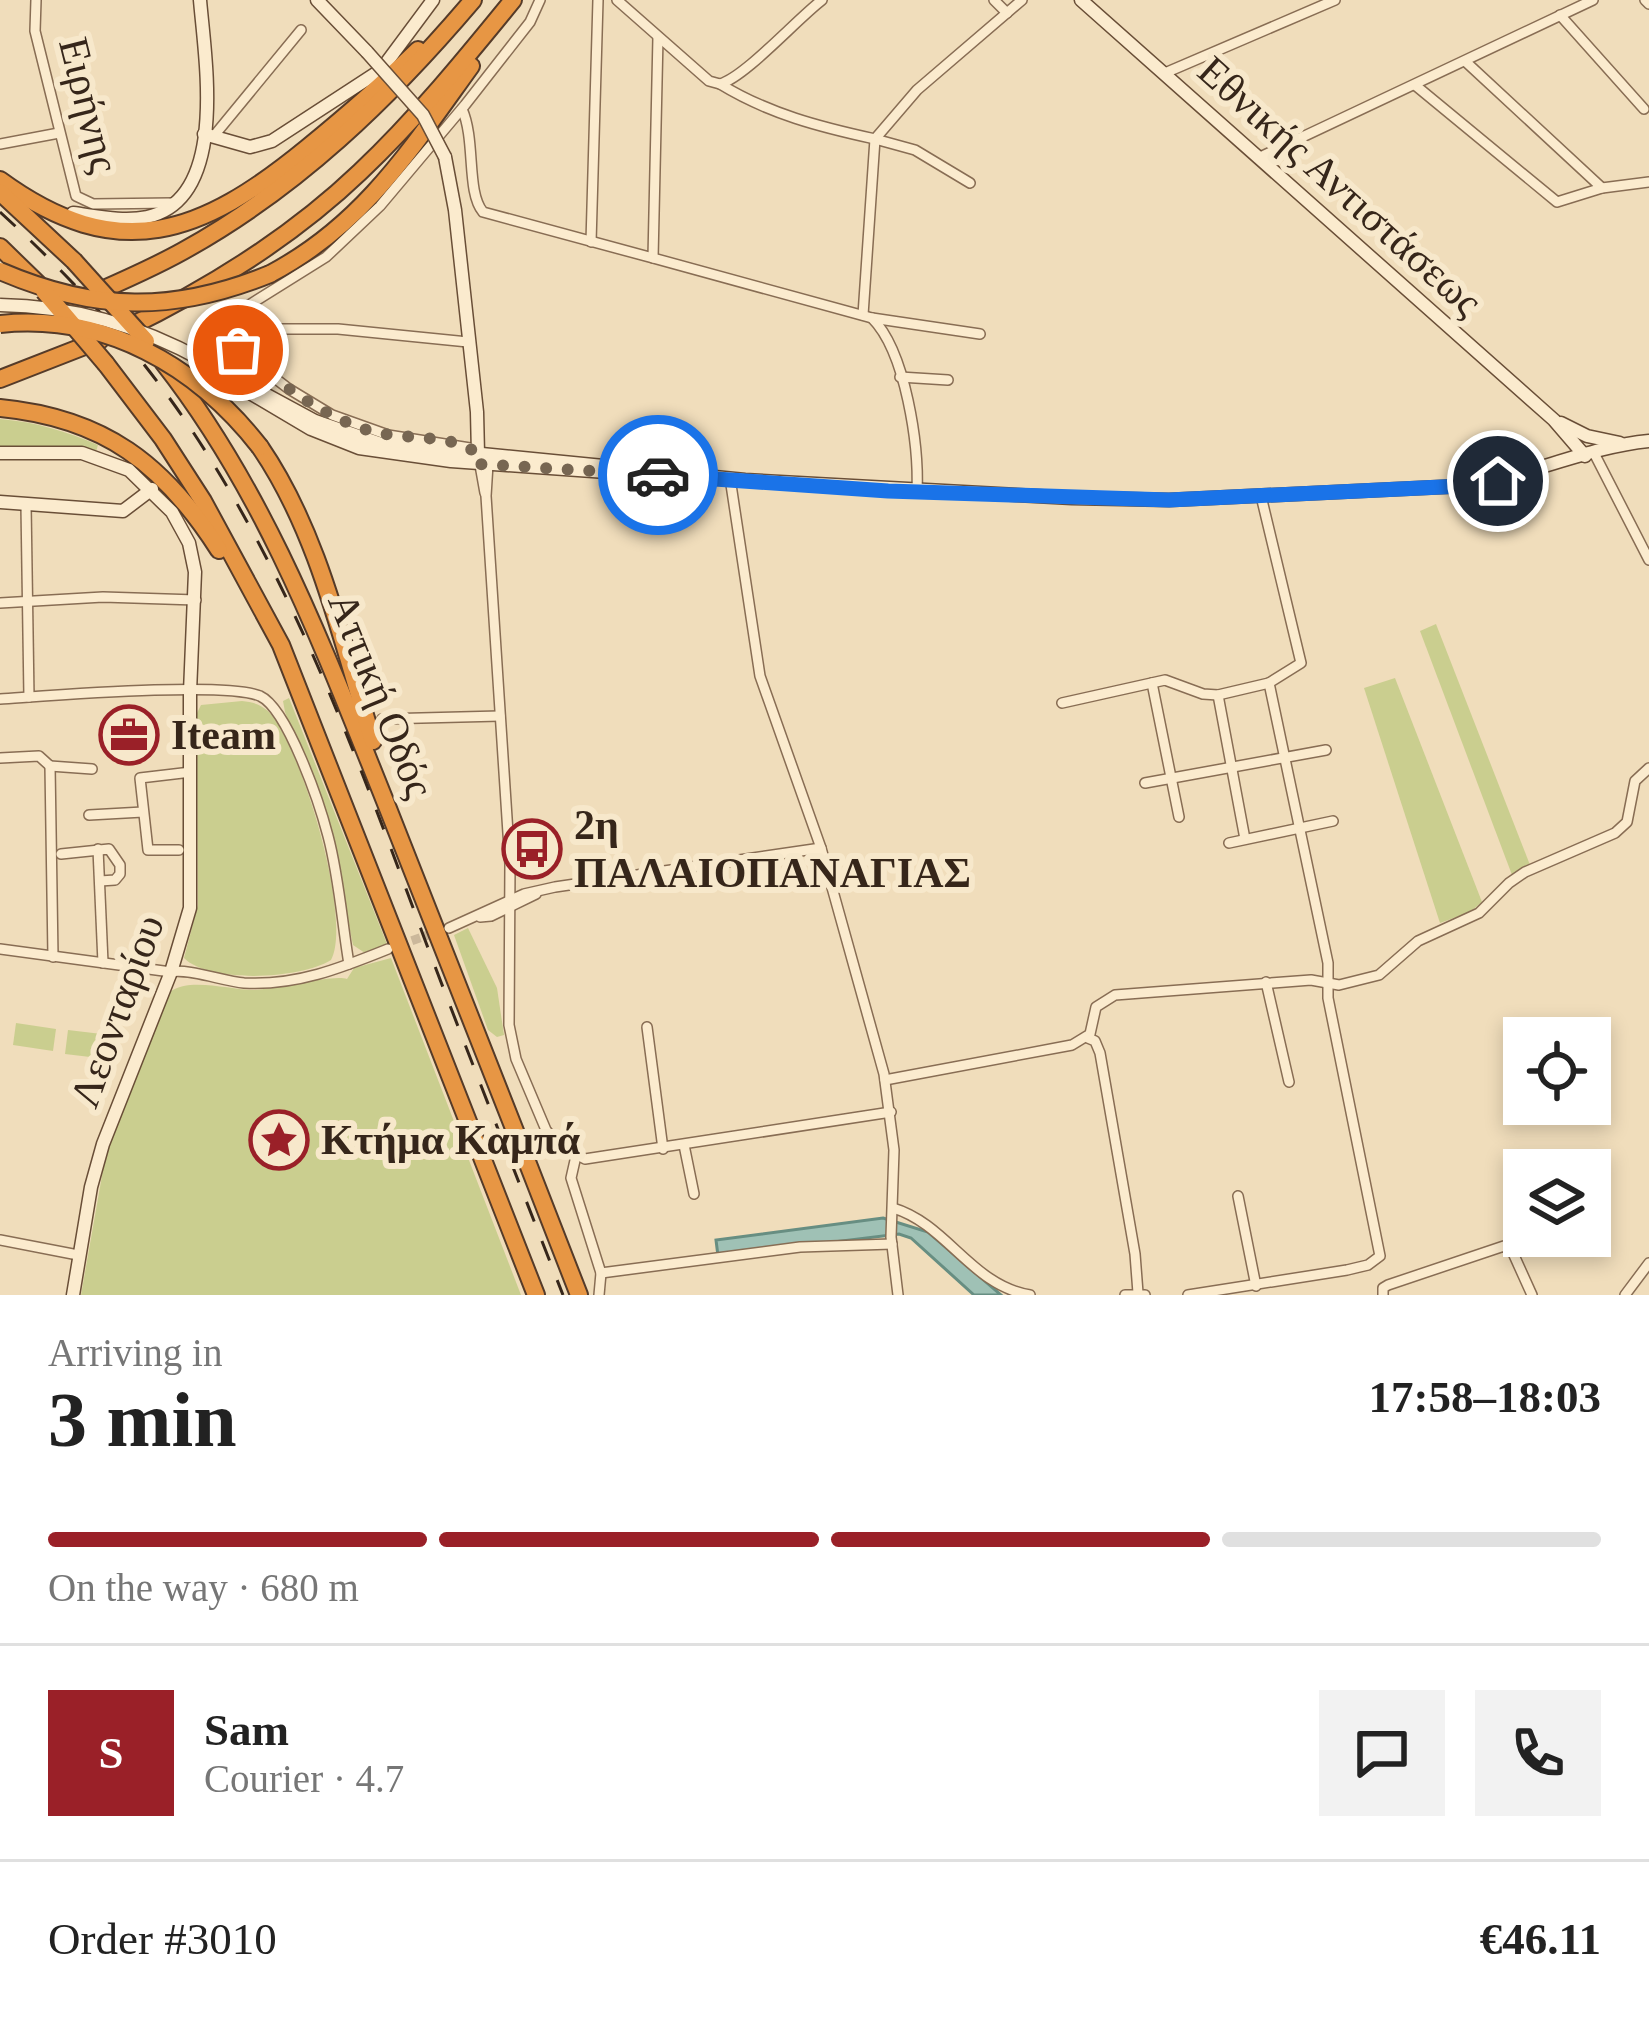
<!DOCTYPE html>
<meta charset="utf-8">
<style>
:root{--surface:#fff;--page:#f2f2f2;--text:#222;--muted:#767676;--line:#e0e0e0;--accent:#9a2028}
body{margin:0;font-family:Georgia,serif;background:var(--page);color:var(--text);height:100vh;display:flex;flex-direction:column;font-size:45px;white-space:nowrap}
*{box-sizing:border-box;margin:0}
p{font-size:39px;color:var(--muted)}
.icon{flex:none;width:66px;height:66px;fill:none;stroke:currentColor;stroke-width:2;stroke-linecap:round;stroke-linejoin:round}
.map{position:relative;height:1295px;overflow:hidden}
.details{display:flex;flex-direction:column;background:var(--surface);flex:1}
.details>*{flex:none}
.tools{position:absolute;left:1503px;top:1017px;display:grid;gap:24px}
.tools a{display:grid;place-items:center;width:108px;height:108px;border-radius:0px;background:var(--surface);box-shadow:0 6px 18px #0003;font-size:60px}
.pin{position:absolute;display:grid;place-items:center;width:102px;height:102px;color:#fff;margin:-51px;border:6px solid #fff;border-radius:50%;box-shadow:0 3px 12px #0007}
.courier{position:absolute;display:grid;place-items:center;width:120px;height:120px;margin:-60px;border:9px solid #1a73e8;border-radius:50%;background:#fff;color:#222;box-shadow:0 3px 15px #0007}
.summary em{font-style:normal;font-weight:700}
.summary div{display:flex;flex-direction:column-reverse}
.summary{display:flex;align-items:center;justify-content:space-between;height:204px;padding:0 48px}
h1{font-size:78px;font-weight:700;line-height:90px}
.bar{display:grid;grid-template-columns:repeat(4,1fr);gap:18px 12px;align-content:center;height:144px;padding:0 48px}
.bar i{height:15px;border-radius:9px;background:var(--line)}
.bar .selected{background:var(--accent)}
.bar p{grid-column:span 4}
.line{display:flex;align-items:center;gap:30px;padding:0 48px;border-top:3px solid var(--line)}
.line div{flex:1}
.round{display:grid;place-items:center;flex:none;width:126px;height:126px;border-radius:0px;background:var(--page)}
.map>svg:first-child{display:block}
</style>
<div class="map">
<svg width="1649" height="1295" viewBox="0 0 1649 1295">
<rect width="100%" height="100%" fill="#f0ddbb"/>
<!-- green -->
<g fill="#cace8f">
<path d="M0 419C35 422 66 431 98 445L95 455 0 451Z"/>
<path d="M1436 624 1530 865 1512 875 1420 631Z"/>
<path d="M1395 678 1482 902 1470 912 1440 923 1364 688Z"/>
<path d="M289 698 387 944 365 953 353 945 332 841 285 712 283 701Z"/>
<path d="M242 701C252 702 260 704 268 711 301 744 353 920 331 960 301 979 210 984 184 958L198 905 197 713 201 705Z"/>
<path d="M468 928 497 988 504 1035 497 1037 488 1030 454 935Z"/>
<path d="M391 958 521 1295H81L106 1153 170 992C190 977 229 990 254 990 276 989 334 974 347 979L354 968Z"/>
<path d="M16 1023 56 1029 53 1051 13 1045Z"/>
<path d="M68 1030 110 1035 107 1059 65 1054Z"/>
</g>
<!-- water -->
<path fill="#9fc1b5" stroke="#678e82" stroke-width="3" d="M883 1218 928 1232 1001 1295H974L911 1238 899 1234 718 1256 716 1240Z"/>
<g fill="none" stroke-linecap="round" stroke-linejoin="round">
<!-- street-tunnel -->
<path stroke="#cbb89b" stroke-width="9" stroke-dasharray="9 4.5" stroke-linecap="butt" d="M399 945 440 931"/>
<defs>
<g id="street">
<path d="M36 0 35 31 76 196 93 204 172 203"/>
<path d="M617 0 709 81 720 84C745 77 796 20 822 0"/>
<path d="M994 0 1007 13"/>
<path d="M1645 0 1649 4"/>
<path d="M1560 15 1644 109"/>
<path d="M1466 62 1602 188"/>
<path d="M1165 73 1335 0"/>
<path d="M720 84C769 114 820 127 875 139L917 90 1022 0"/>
<path d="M1415 85 1557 202 1602 188 1649 182"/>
<path d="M462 109C476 140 466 192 483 212L653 258 658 37"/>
<path d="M213 137 301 30"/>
<path d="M0 144 59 133"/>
<path d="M1258 158 1593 0"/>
<path d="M591 242 598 0"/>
<path d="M653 258 872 318 980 334"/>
<path d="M863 315 875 139 915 150 970 183"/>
<path d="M872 318C906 352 919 446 917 492"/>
<path d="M234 323 258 329H338L468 342"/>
<path d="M900 377 948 380"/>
<path d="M1594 453 1649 560"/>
<path d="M488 464 486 496 510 864 509 1025 516 1059 546 1130 558 1145 585 1159 891 1112"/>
<path d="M730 478 760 676 821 848 884 1074 894 1150 891 1237 898 1295"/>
<path d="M485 493 478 454 470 448 388 435 332 415 289 389 238 350 232 333 240 314 249 305 326 257 380 206 465 105 530 22 540 0"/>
<path d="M26 505 29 697"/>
<path d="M0 603 103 597 196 600"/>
<path d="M1152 683 1179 817"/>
<path d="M1218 695 1245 839"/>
<path d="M0 699C47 696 225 681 260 696 288 709 320 805 328 836 339 877 342 922 349 964"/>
<path d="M1062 703 1165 680 1203 694 1218 695 1269 683"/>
<path d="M382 719 500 716"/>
<path d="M0 758 39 756 50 766"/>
<path d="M50 766 53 957"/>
<path d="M50 766 92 769"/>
<path d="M1145 783 1326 750"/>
<path d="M89 815 143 812"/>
<path d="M1229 843 1333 821"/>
<path d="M98 849 103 963"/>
<path d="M179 850H148L140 778 191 772"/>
<path d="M61 854 109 849 120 865V874L115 880 100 881"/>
<path d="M480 917 491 916 536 894"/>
<path d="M449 928 524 894 555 887 821 848"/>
<path d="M0 949 171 972C187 968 223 981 244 983 296 986 341 968 388 949"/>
<path d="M1266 982 1289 1082"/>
<path d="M647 1027 663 1149"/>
<path d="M1088 1038 1095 1041 1100 1053 1135 1254 1138 1293"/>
<path d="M885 1080 1072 1045 1090 1034 1096 1007 1115 995 1311 980 1339 985 1379 975 1418 941 1479 913 1509 883 1525 872 1615 833 1627 822 1635 781 1649 768"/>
<path d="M684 1145 694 1194"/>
<path d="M576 1156 571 1178 601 1273 800 1247 892 1244"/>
<path d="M1238 1196 1256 1286"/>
<path d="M893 1208C947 1224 972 1286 1030 1295"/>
<path d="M0 1240 78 1255"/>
<path d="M599 1295 601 1273"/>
<path d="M1125 1295H1145"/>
<path d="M1188 1295 1347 1270 1368 1265 1380 1256 1328 998V963L1269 683 1301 663 1261 496"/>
<path d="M1383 1295V1288L1388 1285 1504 1246 1513 1253 1532 1295"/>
<path d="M1625 1295 1649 1263"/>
</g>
<g id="secondary">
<path d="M317 0 367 52"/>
<path d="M1081 0 1554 420 1585 456"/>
<path d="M204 134 250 147 272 141 381 70 433 0"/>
<path d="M445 157 455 210 477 412 478 454"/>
<path d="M73 213C97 216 123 222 147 217 229 199 205 60 200 0"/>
<path d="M204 361 315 421 381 444 745 480 1072 498 1169 500 1462 486C1527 477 1587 447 1649 441"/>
<path d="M245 390 311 429 359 448 451 461 634 474"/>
<path d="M1561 423 1587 436 1620 443"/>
<path d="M0 453H82L129 470 172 512 189 543 195 572 190 692V908L171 972 103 1144 91 1187 73 1295"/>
<path d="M0 502 123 511 152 489"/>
</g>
<g id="highway">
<path d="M0 180C119 267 202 234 307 148 345 117 383 84 418 50"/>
<path d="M0 192 74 261"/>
<path d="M0 247 38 284"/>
<path d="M270 274C363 225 411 149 471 66"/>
<path d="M49 313C94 293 140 275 183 251 297 188 389 99 473 0"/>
<path d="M123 330C208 289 292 237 360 172 416 119 465 59 513 0"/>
<path d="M163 362C266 493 323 647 385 801 450 965 515 1130 579 1295"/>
<path d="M106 364 163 439 203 501 281 645 536 1295"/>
<path d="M0 379 100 340"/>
<path d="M0 408C104 418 164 464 219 550"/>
<path d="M260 447C319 533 342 643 373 741"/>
</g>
</defs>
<!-- street casing -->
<use href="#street" stroke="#886d54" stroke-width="12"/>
<!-- secondary casing -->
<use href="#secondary" stroke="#694e37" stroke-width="15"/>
<!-- highway casing -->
<use href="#highway" stroke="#553b29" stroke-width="20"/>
<!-- street -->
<use href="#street" stroke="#fbebce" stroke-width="9"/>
<!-- secondary -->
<use href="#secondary" stroke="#fbebce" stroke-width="12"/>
<!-- highway -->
<use href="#highway" stroke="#e79644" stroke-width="16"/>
<!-- rail -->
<path stroke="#36261a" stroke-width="3" stroke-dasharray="21 21" stroke-linecap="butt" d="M0 212C71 277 137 348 191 429 295 585 360 765 425 940 470 1059 517 1177 563 1295"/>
<defs>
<g id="secondary-bridge">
<path d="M367 52 423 115 445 157"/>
<path d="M0 305C73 306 141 326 204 361"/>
</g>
<g id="highway-bridge">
<path d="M74 261 146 341"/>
<path d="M0 271C95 312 174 313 270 274"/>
<path d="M44 291 106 364"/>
<path d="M0 324C105 313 197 366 260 447"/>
</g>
</defs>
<!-- secondary-bridge casing -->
<use href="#secondary-bridge" stroke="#694e37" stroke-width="15" stroke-linecap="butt"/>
<!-- highway-bridge casing -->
<use href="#highway-bridge" stroke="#553b29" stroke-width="20" stroke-linecap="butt"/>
<!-- secondary-bridge -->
<use href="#secondary-bridge" stroke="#fbebce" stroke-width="12"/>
<!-- highway-bridge -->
<use href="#highway-bridge" stroke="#e79644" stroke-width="16"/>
</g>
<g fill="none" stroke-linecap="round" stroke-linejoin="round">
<!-- done -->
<path stroke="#776652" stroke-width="12" stroke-dasharray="0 21.6" d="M238 350C278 381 318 414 367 430 401 441 450 432 478 454V464L658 475"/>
<!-- route -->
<path stroke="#1a73e8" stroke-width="15" d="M658 475 888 491 1169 500 1462 486 1498 481"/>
</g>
<!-- icons -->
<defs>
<symbol id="office-ring" viewBox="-11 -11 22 22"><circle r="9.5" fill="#f7e8cb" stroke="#9a2028" stroke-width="1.5"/><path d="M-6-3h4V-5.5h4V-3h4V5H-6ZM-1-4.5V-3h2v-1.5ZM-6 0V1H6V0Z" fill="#9a2028"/></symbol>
<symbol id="bus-ring" viewBox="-11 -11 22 22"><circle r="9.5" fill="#f7e8cb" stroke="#9a2028" stroke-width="1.5"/><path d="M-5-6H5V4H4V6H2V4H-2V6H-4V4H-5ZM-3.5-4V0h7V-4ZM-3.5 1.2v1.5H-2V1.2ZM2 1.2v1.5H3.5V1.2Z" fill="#9a2028"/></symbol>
<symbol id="sight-ring" viewBox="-11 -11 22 22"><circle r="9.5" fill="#f7e8cb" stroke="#9a2028" stroke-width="1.5"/><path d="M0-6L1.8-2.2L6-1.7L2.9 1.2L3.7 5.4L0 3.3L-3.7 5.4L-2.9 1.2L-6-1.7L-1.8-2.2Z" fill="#9a2028"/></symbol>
</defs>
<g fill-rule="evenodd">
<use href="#office-ring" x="96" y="702" width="66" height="66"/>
<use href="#bus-ring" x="499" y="816" width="66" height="66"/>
<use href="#sight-ring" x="246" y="1107" width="66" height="66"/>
</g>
<g text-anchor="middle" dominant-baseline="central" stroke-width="12" stroke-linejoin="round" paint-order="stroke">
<!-- street labels -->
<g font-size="42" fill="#36261a" stroke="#f7e8cb">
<text transform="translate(89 105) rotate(76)">Ειρήνης</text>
<text transform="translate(1340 186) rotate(42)">Εθνικής Αντιστάσεως</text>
<text transform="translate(381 695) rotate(68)">Αττική Οδός</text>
<text transform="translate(117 1011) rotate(-70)">Λεονταρίου</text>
</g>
<!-- poi labels -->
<g font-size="42" font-weight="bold" fill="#36261a" stroke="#f7e8cb" text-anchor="start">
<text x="171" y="735">Iteam</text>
<text x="574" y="825">2η<tspan x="574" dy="48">ΠΑΛΑΙΟΠΑΝΑΓΙΑΣ</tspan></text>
<text x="321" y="1140">Kτήμα Καμπά</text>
</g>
</g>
</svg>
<div class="tools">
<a><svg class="icon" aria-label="locate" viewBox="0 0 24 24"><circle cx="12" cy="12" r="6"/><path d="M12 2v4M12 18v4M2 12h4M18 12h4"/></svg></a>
<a><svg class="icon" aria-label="layers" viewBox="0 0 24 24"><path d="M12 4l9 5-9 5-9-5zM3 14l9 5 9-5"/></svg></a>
</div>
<div class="pin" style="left:238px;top:350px;background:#ea580c"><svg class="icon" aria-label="bag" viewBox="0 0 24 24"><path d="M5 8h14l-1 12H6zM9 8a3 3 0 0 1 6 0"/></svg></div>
<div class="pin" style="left:1498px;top:481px;background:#1f2937"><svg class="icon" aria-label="home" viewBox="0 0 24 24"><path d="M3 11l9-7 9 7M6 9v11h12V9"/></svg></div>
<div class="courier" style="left:658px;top:475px"><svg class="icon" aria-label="car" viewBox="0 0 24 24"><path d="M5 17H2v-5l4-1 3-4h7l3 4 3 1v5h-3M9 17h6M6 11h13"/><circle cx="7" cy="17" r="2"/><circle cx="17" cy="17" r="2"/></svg></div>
</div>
<section class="details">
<div class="summary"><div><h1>3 min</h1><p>Arriving in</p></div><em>17:58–18:03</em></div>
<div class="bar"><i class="selected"></i><i class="selected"></i><i class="selected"></i><i></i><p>On the way · 680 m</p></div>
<div class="line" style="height:216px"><b class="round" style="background:var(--accent);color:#fff">S</b><div><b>Sam</b><p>Courier · 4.7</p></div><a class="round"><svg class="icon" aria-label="chat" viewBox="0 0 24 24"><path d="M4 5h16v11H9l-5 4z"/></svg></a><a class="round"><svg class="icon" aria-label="phone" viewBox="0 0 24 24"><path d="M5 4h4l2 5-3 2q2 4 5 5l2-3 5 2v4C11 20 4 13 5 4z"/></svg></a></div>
<div class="line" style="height:156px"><div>Order #3010</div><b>€46.11</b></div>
</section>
